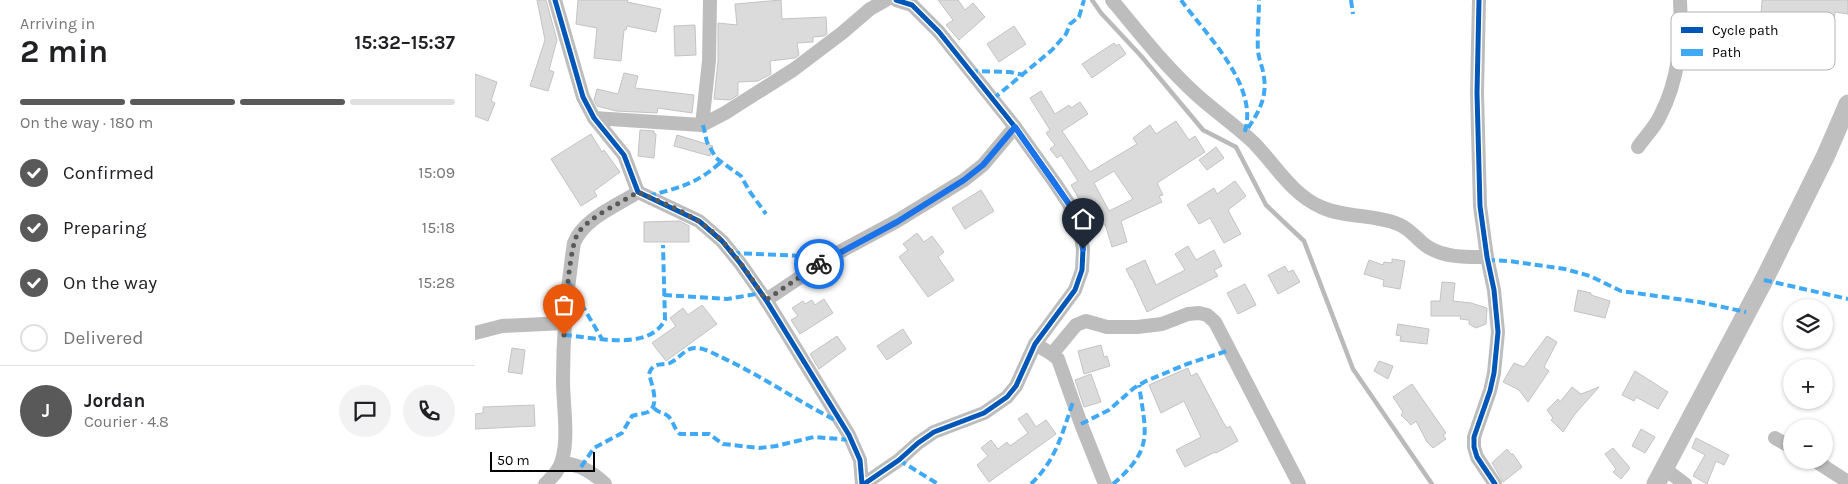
<!DOCTYPE html>
<meta charset="utf-8">
<style>
:root{--surface:#fff;--page:#f2f2f2;--text:#202124;--muted:#757577;--line:#e0e0e0;--accent:#595959}
body{margin:0;font-family:Karla,sans-serif;background:var(--page);color:var(--text);height:100vh;display:flex;flex-direction:column;font-size:19px;white-space:nowrap}
*{box-sizing:border-box;margin:0}
p{font-size:16px;color:var(--muted)}
.icon{flex:none;width:28px;height:28px;fill:none;stroke:currentColor;stroke-width:2;stroke-linecap:round;stroke-linejoin:round}
.map{position:relative;flex:1;overflow:hidden}
.panel{display:flex;flex-direction:column;background:var(--surface);width:475px}
.panel>*{flex:none}
.fabs{position:absolute;left:1308px;top:299px;display:grid;gap:10px}
.fabs a{display:grid;place-items:center;width:50px;height:50px;border-radius:50%;background:var(--surface);box-shadow:0 1px 4px #0004;font-size:25px}
.scale{position:absolute;left:15px;bottom:12px;width:105px;box-sizing:border-box;padding-left:5px;border:2px solid #000;border-top:0;font-size:14px;line-height:18px;white-space:nowrap;color:#000;-webkit-text-stroke:4px #fff;paint-order:stroke}
.pin{position:absolute;display:grid;place-items:center;width:42px;height:42px;color:#fff;margin:-51px -21px;border-radius:50% 50% 50% 0;rotate:-45deg;box-shadow:0 0 5px #0007}
.pin .icon{rotate:45deg}
.courier{position:absolute;display:grid;place-items:center;width:50px;height:50px;margin:-25px;border:4px solid #1a73e8;border-radius:50%;background:#fff;color:#222;box-shadow:0 1px 6px #0007}
.summary em{font-style:normal;font-weight:700}
.summary div{display:flex;flex-direction:column-reverse}
.summary{display:flex;align-items:center;justify-content:space-between;height:85px;padding:0 20px}
h1{font-size:32px;font-weight:700;line-height:38px}
.bar{display:grid;grid-template-columns:repeat(4,1fr);gap:8px 5px;align-content:center;height:60px;padding:0 20px}
.bar i{height:6px;border-radius:4px;background:var(--line)}
.bar .selected{background:var(--accent)}
.bar p{grid-column:span 4}
.line{display:flex;align-items:center;gap:12px;padding:0 20px;border-top:1px solid var(--line)}
.line div{flex:1}
.round{display:grid;place-items:center;flex:none;width:52px;height:52px;border-radius:26px;background:var(--page)}
ol{padding:0 20px;list-style:none}
li{display:flex;align-items:center;gap:15px;height:55px}
li p{margin-inline-start:auto}
li .icon{padding:5px;border-radius:50%;background:var(--accent);color:#fff;stroke-width:4}
li:last-child{color:var(--muted)}
li i{width:28px;height:28px;border:2px solid var(--line);border-radius:50%}
main{display:flex;flex:1;min-height:0}
.map>svg:first-child{display:block}
</style>
<main>
<section class="panel">
<div class="summary"><div><h1>2 min</h1><p>Arriving in</p></div><em>15:32–15:37</em></div>
<div class="bar"><i class="selected"></i><i class="selected"></i><i class="selected"></i><i></i><p>On the way · 180 m</p></div>
<ol>
<li><svg class="icon" aria-label="check" viewBox="0 0 24 24"><path d="M5 12l5 5 9-10"/></svg>Confirmed<p>15:09</p></li>
<li><svg class="icon" aria-label="check" viewBox="0 0 24 24"><path d="M5 12l5 5 9-10"/></svg>Preparing<p>15:18</p></li>
<li><svg class="icon" aria-label="check" viewBox="0 0 24 24"><path d="M5 12l5 5 9-10"/></svg>On the way<p>15:28</p></li>
<li><i></i>Delivered</li>
</ol>
<div class="line" style="height:90px"><b class="round" style="background:var(--accent);color:#fff">J</b><div><b>Jordan</b><p>Courier · 4.8</p></div><a class="round"><svg class="icon" aria-label="chat" viewBox="0 0 24 24"><path d="M4 5h16v11H9l-5 4z"/></svg></a><a class="round"><svg class="icon" aria-label="phone" viewBox="0 0 24 24"><path d="M5 4h4l2 5-3 2q2 4 5 5l2-3 5 2v4C11 20 4 13 5 4z"/></svg></a></div>
</section>
<div class="map">
<svg width="1373" height="484" viewBox="0 0 1373 484">
<rect width="100%" height="100%" fill="#fff"/>
<g fill="none" stroke-linecap="round" stroke-linejoin="round">
<!-- stream -->
<path stroke="#bababa" stroke-width="4.5" d="M617 0 626 13 667 57 728 130 761 147 791 205 829 241 878 369 957 484"/>
</g>
<!-- building -->
<g fill="#dbdbdb" stroke="#c3c3c3" fill-rule="evenodd">
<path d="M62 0H71L82 40 74 70 79 72 73 91 55 86 70 40Z"/>
<path d="M103 0H153L152 2 186 9 181 32 152 26 151 30H149L146 61 119 58 122 28 101 24Z"/>
<path d="M306 0 307 19 351 17 352 34 349 36 338 37V42L322 43 324 55 320 58 295 61 296 74 283 81 263 82V95L255 100 239 99 243 61V23L262 25 260 4Z"/>
<path d="M463 0H483L490 10 498 3 510 17 484 40 471 25 478 20Z"/>
<path d="M1287 0H1373V14L1360 12 1358 31 1327 29V31L1285 30Z"/>
<path d="M220 25 221 55 200 56 199 26Z"/>
<path d="M539 26 551 44 524 62 512 44Z"/>
<path d="M639 43 641 46 644 44 651 54 617 78 607 64Z"/>
<path d="M149 73 163 76 160 88 219 95 217 113 183 108 182 113 141 111 122 106 119 100 122 89 143 94Z"/>
<path d="M0 74 22 82 16 101 20 103 13 121 0 116Z"/>
<path d="M566 91 580 114 594 105 596 108 605 102 613 114 587 131 615 172 662 144 658 138 675 125 681 134 701 121 714 140 720 136 730 152 682 183 688 195 684 196 687 202 646 221 652 242 637 247 630 224 621 229 596 185 603 181 586 155 582 158 575 149 580 145 571 133 575 130 555 98ZM639 171 658 199 634 211 619 183Z"/>
<path d="M165 130 179 131V133L181 134 179 158 163 156Z"/>
<path d="M116 134 127 152 129 150 145 172 119 191 122 196 106 206 76 159Z"/>
<path d="M202 135 238 146 235 156 199 146Z"/>
<path d="M741 147 749 158 732 170 724 160Z"/>
<path d="M760 181 771 196 753 210 766 234 749 243 735 218 724 224 712 205 739 188 742 194Z"/>
<path d="M506 190 519 211 490 229 477 208Z"/>
<path d="M205 221 214 226V242H169V222Z"/>
<path d="M442 233 449 242 457 236 469 252 463 257 479 280 453 297 424 257 433 250 428 244Z"/>
<path d="M713 246 721 260 739 250 747 266 739 270 743 276 672 312 657 279H656L651 269 670 260 681 285 710 270 700 254Z"/>
<path d="M917 259 930 261 925 289 908 286 909 280 889 274 894 260 908 265 909 262 917 263Z"/>
<path d="M810 266 813 272 818 270 825 282 803 294 793 275Z"/>
<path d="M967 282 980 283 978 301 996 303 1012 308 1011 324 1001 328 994 324V320L985 319 986 316H956V301H965Z"/>
<path d="M770 284 781 305 763 314 752 293Z"/>
<path d="M1103 290 1116 293V295L1135 301 1130 318 1099 311Z"/>
<path d="M349 299 358 313 325 334 316 320 323 316 317 308 328 301 330 304 337 300 340 305Z"/>
<path d="M227 305 242 324 191 361 177 343 201 326 195 318 208 308 213 315Z"/>
<path d="M923 324 954 329 952 344 925 341 926 336 921 335Z"/>
<path d="M428 329 437 343 412 360 402 346Z"/>
<path d="M362 336 371 349 344 369 335 354Z"/>
<path d="M1072 336 1082 342 1069 367 1074 371 1053 402 1044 390 1028 382 1039 363 1049 367Z"/>
<path d="M626 345 629 357 632 356 635 366 609 374 603 351Z"/>
<path d="M37 348 50 350 47 374 33 372Z"/>
<path d="M904 361 918 366 913 379 899 371Z"/>
<path d="M713 368 716 376 722 373 748 422 752 428 755 426 763 441 741 453 740 452 710 467 701 450 726 437 709 401 686 413 674 385Z"/>
<path d="M1160 371 1193 392 1183 409 1161 397 1159 401 1147 395Z"/>
<path d="M616 374 626 402 609 407 600 380Z"/>
<path d="M937 384 971 433 968 435 971 439 958 448 952 442 941 421 936 425 926 415 928 412 918 397Z"/>
<path d="M1097 387 1106 394 1124 387 1100 414 1088 432 1076 420 1078 418 1072 410 1083 399 1085 402Z"/>
<path d="M59 405 60 426 0 429V414L8 413V407Z"/>
<path d="M552 413 561 427 571 420 581 434 514 482 502 465 513 456 506 448 516 440 523 449 532 442 535 446 553 433 543 419Z"/>
<path d="M1166 429 1180 437 1170 453 1157 446Z"/>
<path d="M1221 438 1254 455 1249 465 1241 461 1232 484 1218 476 1230 455 1217 448Z"/>
<path d="M1138 448 1155 468 1146 479 1138 472 1141 469 1130 454Z"/>
<path d="M1032 449 1036 454H1038L1047 467 1028 482 1017 463Z"/>
</g>
<g fill="none" stroke-linecap="round" stroke-linejoin="round">
<!-- street -->
<g stroke="#bdbdbd" stroke-width="14">
<path d="M80 0 108 97 119 118 149 155 163 192 224 221 247 241 265 263 291 300 374 435 385 460 387 484"/>
<path d="M637 0C664 33 691 67 723 96 741 112 761 126 778 142 800 164 816 194 846 207 870 218 899 214 923 224 936 229 942 240 953 247 970 258 992 257 1012 257"/>
<path d="M1004 0 1002 93 1005 206 1012 257 1019 290 1023 332 1019 373 1015 391 999 437V447L1002 457 1020 484"/>
<path d="M119 118 227 125 250 113 318 70 367 33 395 9 411 0"/>
<path d="M227 125 234 61 235 0"/>
<path d="M1163 147C1170 137 1180 127 1185 116 1204 80 1207 40 1205 0"/>
<path d="M291 300 357 256 422 221 489 180 508 165 540 127"/>
<path d="M0 333 27 326 90 323"/>
<path d="M560 344 577 354 583 359 606 424 630 484"/>
<path d="M577 354 601 325 611 321 632 327H662L687 324 713 314 724 313 732 315 740 322 824 484"/>
<path d="M1300 438 1316 447"/>
<path d="M88 459V463C106 465 117 472 130 484"/>
<path d="M1339 460 1373 482"/>
<path d="M1190 469 1210 484"/>
<path d="M70 484C78 476 84 471 87 460 94 437 88 405 88 380 88 334 92 288 99 243 109 218 142 206 163 192"/>
<path d="M389 484 424 460 443 443 459 432 509 413 532 397 541 386 560 344 600 290 607 270 608 249 604 226 594 204 580 183 540 127 464 32 437 5 421 0"/>
</g>
<!-- secondary -->
<path stroke="#bfbfbf" stroke-width="19" d="M1181 484 1289 280 1351 155 1373 104"/>
<!-- quiet -->
<g stroke="#3fa9f5" stroke-width="4" stroke-dasharray="8 4" stroke-linecap="butt">
<path d="M706 0C731 35 786 87 769 134"/>
<path d="M876 0 878 14"/>
<path d="M495 71 535 72 549 75"/>
<path d="M518 99 577 50 591 34 595 24 604 17 609 0"/>
<path d="M228 125 232 142 241 158 266 176 275 192 291 214"/>
<path d="M773 128C784 112 792 97 789 77 788 68 784 60 783 51 782 34 784 17 784 0"/>
<path d="M173 196C203 188 222 184 246 162"/>
<path d="M257 253 356 257"/>
<path d="M1012 260 1034 261 1090 269 1115 276 1146 291 1224 302 1271 312"/>
<path d="M1289 280 1373 299"/>
<path d="M94 283 127 339"/>
<path d="M189 295 252 299 287 293"/>
<path d="M89 335C119 337 173 352 190 320L188 245"/>
<path d="M179 408C183 413 188 412 193 416 199 422 199 429 205 434H234L248 444 284 448 301 446 339 437 377 440"/>
<path d="M606 424 634 410 659 388 671 381 712 364 755 350"/>
<path d="M424 460 463 484"/>
<path d="M106 467 119 448 147 433 157 416C163 414 168 414 173 412 185 406 177 385 174 374 178 361 187 366 195 363 204 359 211 347 221 348 230 348 239 354 246 357 287 376 324 402 364 422"/>
<path d="M556 484C581 460 587 434 598 402"/>
<path d="M638 484C679 449 671 434 664 385"/>
</g>
<defs>
<g id="cycleway">
<path d="M80 0 108 97 119 118 149 155 163 192 224 221 247 241 265 263 291 300 374 435 385 460 387 484"/>
<path d="M1004 0 1002 93 1005 206 1012 257 1019 290 1023 332 1019 373 1015 391 999 437V447L1002 457 1020 484"/>
<path d="M389 484 424 460 443 443 459 432 509 413 532 397 541 386 560 344 600 290 607 270 608 249 604 226 594 204 580 183 540 127 464 32 437 5 421 0"/>
</g>
</defs>
<!-- cycleway casing -->
<use href="#cycleway" stroke="#fff" stroke-width="8"/>
<!-- cycleway -->
<use href="#cycleway" stroke="#0057b8" stroke-width="5"/>
</g>
<g fill="none" stroke-linecap="round" stroke-linejoin="round">
<!-- done -->
<path stroke="#595959" stroke-width="5" stroke-dasharray="0 9" d="M89 335C90 315 94 247 103 233 115 216 146 203 163 192 183 201 205 209 223 221 252 239 272 272 291 300L344 264"/>
<!-- route -->
<path stroke="#1a73e8" stroke-width="6" d="M344 264 422 222 489 180 508 165 540 127 594 204 604 226 608 249"/>
</g>
<!-- legend -->
<rect x="1196" y="12" width="164" height="58" rx="8" fill="#fff" stroke="#b2b2b2" stroke-width="1"/>
<rect x="1206" y="27" width="22" height="6" fill="#0057b8"/>
<rect x="1206" y="49" width="22" height="7" fill="#3fa9f5"/>
<g font-size="14" fill="#000">
<text x="1237" y="35">Cycle path</text>
<text x="1237" y="57">Path</text>
</g>
</svg>
<div class="fabs">
<a><svg class="icon" aria-label="layers" viewBox="0 0 24 24"><path d="M12 4l9 5-9 5-9-5zM3 14l9 5 9-5"/></svg></a>
<a>+</a>
<a>−</a>
</div>
<div class="scale">50 m</div>
<div class="pin" style="left:89px;top:335px;background:#ea580c"><svg class="icon" aria-label="bag" viewBox="0 0 24 24"><path d="M5 8h14l-1 12H6zM9 8a3 3 0 0 1 6 0"/></svg></div>
<div class="pin" style="left:608px;top:249px;background:#1f2937"><svg class="icon" aria-label="home" viewBox="0 0 24 24"><path d="M3 11l9-7 9 7M6 9v11h12V9"/></svg></div>
<div class="courier" style="left:344px;top:264px"><svg class="icon" aria-label="bike" viewBox="0 0 24 24"><circle cx="6" cy="16" r="4"/><circle cx="18" cy="16" r="4"/><path d="M6 16l4-8h5l3 8M10 8l3 8H6M13 5h3"/></svg></div>
</div>
</main>
